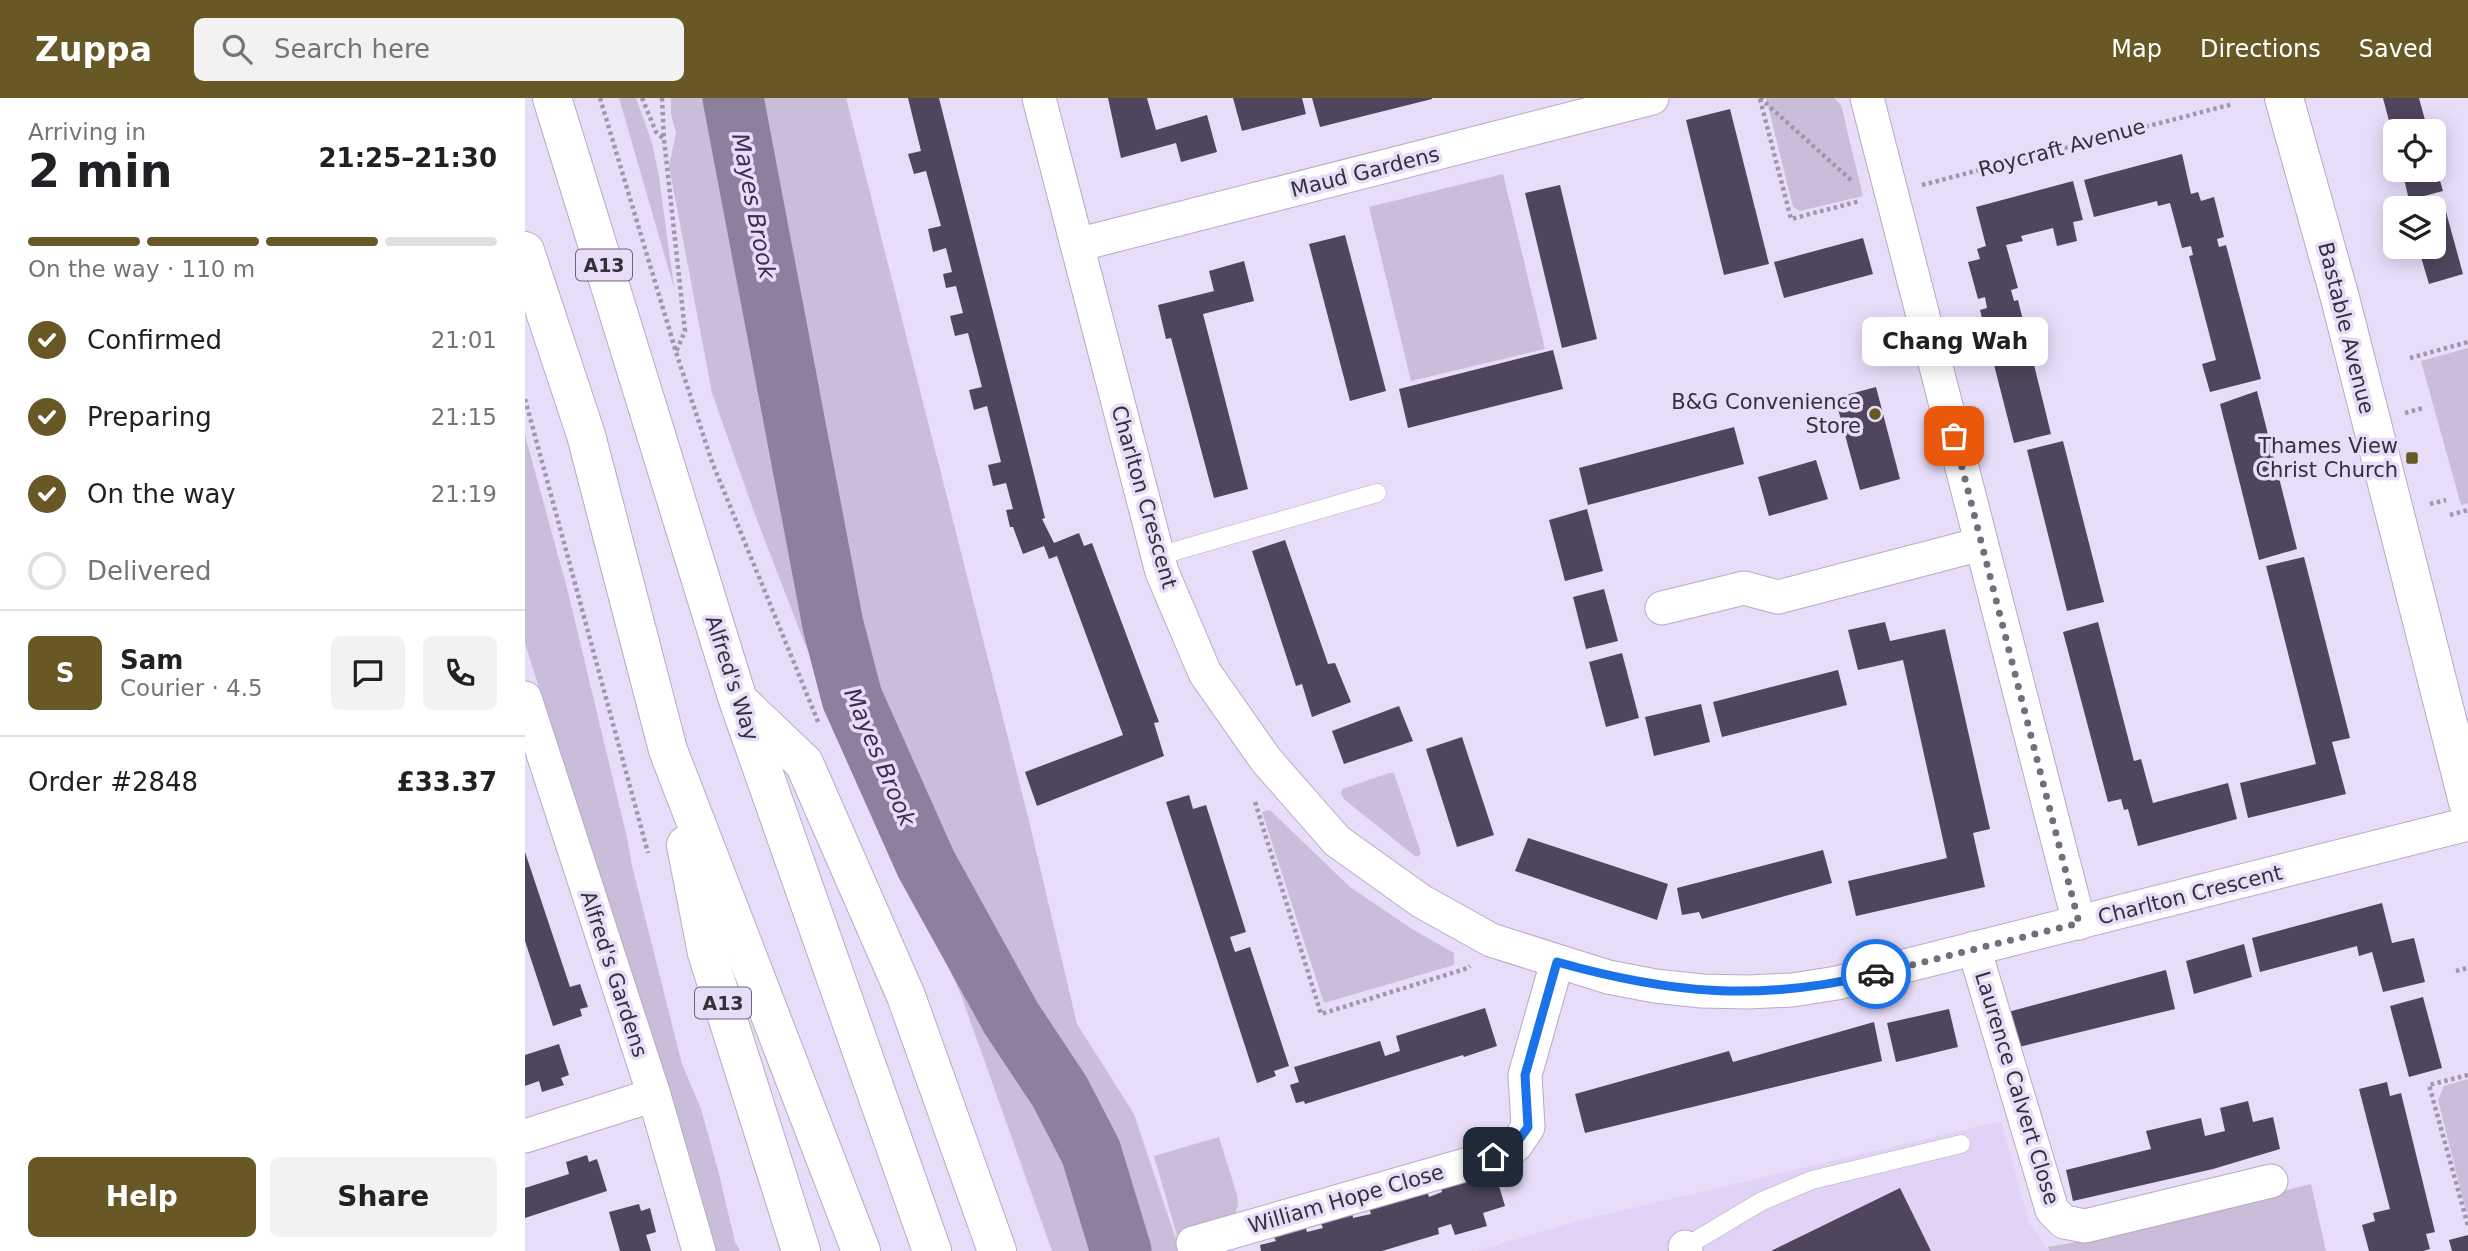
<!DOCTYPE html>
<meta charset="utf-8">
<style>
:root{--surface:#fff;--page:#f2f2f2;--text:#202124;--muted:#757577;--line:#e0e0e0;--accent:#675825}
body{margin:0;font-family:"DejaVu Sans",sans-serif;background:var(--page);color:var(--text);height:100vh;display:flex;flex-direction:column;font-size:26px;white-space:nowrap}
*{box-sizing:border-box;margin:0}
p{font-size:23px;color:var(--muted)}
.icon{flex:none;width:38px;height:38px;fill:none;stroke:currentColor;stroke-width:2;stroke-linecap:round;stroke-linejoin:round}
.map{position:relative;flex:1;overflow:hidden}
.sheet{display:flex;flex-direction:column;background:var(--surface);width:525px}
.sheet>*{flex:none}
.controls{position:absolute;left:1858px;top:21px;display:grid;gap:14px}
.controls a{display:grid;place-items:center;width:63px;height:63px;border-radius:10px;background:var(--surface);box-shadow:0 4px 18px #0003;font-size:35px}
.pin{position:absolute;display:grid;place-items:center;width:60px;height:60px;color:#fff;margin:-30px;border-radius:14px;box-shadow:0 4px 10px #0006}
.courier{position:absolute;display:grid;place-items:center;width:70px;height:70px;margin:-35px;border:5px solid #1a73e8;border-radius:50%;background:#fff;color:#222;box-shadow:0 2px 9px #0007}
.bubble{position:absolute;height:49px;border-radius:10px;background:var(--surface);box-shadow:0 4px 18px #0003;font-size:23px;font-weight:700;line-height:49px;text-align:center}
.overview em{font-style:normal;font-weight:700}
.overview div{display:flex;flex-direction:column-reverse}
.overview{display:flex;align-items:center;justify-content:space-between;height:119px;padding:0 28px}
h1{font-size:46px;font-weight:700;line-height:52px}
.bar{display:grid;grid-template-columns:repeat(4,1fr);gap:10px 7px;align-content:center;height:84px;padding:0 28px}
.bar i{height:9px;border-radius:5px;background:var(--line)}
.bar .active{background:var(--accent)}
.bar p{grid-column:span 4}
.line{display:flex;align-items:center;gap:18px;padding:0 28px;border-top:2px solid var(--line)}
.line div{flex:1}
.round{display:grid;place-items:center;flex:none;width:74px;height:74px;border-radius:10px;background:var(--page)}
ol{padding:0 28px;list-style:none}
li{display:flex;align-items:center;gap:21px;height:77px}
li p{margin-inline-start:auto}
li .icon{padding:7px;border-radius:50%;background:var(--accent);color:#fff;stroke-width:4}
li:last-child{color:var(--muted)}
li i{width:38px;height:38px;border:4px solid var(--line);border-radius:50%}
.cta{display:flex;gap:14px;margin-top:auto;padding:14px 28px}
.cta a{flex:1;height:80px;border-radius:10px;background:var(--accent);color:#fff;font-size:28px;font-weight:700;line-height:80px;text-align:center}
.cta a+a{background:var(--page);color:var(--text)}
header{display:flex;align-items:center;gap:42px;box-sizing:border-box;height:98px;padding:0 35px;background:var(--accent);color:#fff}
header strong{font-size:33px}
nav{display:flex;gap:38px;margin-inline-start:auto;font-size:24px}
.search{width:490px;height:63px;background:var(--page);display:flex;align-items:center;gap:18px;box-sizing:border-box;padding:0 24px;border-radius:10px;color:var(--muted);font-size:26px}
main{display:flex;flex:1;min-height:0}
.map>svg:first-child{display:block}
</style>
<header>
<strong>Zuppa</strong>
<div class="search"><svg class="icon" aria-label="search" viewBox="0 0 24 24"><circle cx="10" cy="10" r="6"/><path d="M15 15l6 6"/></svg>Search here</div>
<nav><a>Map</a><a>Directions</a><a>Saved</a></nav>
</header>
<main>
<section class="sheet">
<div class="overview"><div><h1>2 min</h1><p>Arriving in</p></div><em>21:25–21:30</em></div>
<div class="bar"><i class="active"></i><i class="active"></i><i class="active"></i><i></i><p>On the way · 110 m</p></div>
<ol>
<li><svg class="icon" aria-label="check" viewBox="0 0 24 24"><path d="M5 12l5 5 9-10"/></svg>Confirmed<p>21:01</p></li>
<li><svg class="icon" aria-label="check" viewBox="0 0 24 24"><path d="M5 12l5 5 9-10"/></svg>Preparing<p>21:15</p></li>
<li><svg class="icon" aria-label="check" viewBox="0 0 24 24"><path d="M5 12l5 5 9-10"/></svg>On the way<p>21:19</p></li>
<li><i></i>Delivered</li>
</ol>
<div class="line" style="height:126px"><b class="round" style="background:var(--accent);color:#fff">S</b><div><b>Sam</b><p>Courier · 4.5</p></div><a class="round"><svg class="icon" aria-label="chat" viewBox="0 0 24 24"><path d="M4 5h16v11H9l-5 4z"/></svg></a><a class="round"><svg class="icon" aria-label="phone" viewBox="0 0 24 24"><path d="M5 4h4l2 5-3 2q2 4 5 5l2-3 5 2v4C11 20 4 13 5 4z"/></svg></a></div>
<div class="line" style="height:91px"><div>Order #2848</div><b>£33.37</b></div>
<div class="cta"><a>Help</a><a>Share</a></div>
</section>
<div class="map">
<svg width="1943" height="1153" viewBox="0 0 1943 1153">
<rect width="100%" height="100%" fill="#e8ddf9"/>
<!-- built -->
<path fill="#e1d3f6" d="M1476 1023 1504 1125 1524 1153H951L1057 1122Z"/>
<!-- green -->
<g fill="#c9bdda">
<path d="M94 0H111L127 45 134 79 149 190Z"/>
<path d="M146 0H321L504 723 552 926 609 1016 655 1153H527L436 897 279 544 229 414 187 295 144 68 151 35 146 16Z"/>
<path d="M1241 0H1309L1316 7 1338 98 1275 113 1268 109Z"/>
<path d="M978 76 1020 251 886 283 844 109Z"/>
<path d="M1943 250V405L1936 407 1896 263Z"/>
<path d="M0 337 43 494 103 744 107 768 157 966 176 1011 193 1072 210 1144 215 1153H190L0 545Z"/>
<path d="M864 675H869L894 749 896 756 891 759 820 702 816 696 817 691Z"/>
<path d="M745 712 825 789 887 831 929 855V867L799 905 737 714Z"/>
<path d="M1943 981V1115L1941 1113 1913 1002 1919 988Z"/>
<path d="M694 1039 712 1097 713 1107 710 1117 653 1141 629 1058Z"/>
<path d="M1786 1086 1801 1153H1524L1523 1149 1573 1140Z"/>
</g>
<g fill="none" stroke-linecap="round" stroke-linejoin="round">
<!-- river -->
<path stroke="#8c809d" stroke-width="61" d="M208 0 308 527 327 600 401 766 486 920 535 994 566 1054 596 1153"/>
</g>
<!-- building -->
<g fill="#4f465d">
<path d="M383 0H414L520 420 517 421 529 445 554 435 559 448 567 445 634 624 629 625 639 658 512 708 500 674 598 637 532 458 524 461 519 448 498 456 488 429H485L481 412 488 411 481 385 468 388 463 367 476 364 462 308 449 312 444 292 457 289 443 235 430 238 425 218 438 215 431 188 421 190 418 176 427 174 421 150 408 154 403 131 416 128 401 73 389 76 383 56 396 53Z"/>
<path d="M583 0H622L631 32 682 17 692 54 656 64 651 45 596 60Z"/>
<path d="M708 0H777L781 16 717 33Z"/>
<path d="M787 0H907V1L795 29Z"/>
<path d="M1858 0H1894L1903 33H1871L1870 46Z"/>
<path d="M1205 11 1244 166 1199 177 1161 22Z"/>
<path d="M1657 56 1666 96 1673 94 1676 103 1689 99 1699 139 1692 141 1694 149 1701 147 1736 281 1685 294 1677 266 1691 262 1664 158 1668 157 1666 148 1657 150 1645 105 1633 108 1632 103 1569 119 1559 82Z"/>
<path d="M1909 62 1918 93 1884 102 1877 72H1909Z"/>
<path d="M1548 83 1558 122 1548 124 1552 143 1532 148 1528 130 1496 138 1498 143 1481 147 1493 190 1486 192 1489 203 1493 202 1526 336 1489 345 1455 212 1462 210 1460 199 1453 201 1443 164 1455 161 1452 151 1461 148 1451 109Z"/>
<path d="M1035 87 1072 241 1037 250 1000 95Z"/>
<path d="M1918 103 1938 176 1904 186 1893 149H1909V110L1896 109Z"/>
<path d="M820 137 861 293 825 303 784 146Z"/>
<path d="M1338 140 1348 176 1259 200 1249 164Z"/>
<path d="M719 163 729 203 678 216 723 391 689 400 646 240 641 241 633 207 689 193 684 173Z"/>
<path d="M1028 252 1038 291 883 330 874 291Z"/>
<path d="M1351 289 1375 381 1335 392 1310 300Z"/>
<path d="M1732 293 1772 451 1734 462 1695 306Z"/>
<path d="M1209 329 1219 366 1063 407 1054 370Z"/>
<path d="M1538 343 1579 504 1542 513 1502 352Z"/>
<path d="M1291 362 1303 401 1244 418 1233 379Z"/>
<path d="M1062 411 1078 473 1040 483 1024 422Z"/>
<path d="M760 442 803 566 810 565 826 604 787 619 777 586 771 588 727 453Z"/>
<path d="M1779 459 1825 640 1807 644 1821 696 1723 720 1715 685 1791 666 1741 468Z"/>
<path d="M1079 491 1093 543 1061 551 1048 499Z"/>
<path d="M1360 524 1365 543 1420 531 1465 731 1448 735 1460 789 1331 818 1323 783 1422 760 1378 562 1333 572 1323 532Z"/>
<path d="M1573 524 1609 663 1616 661 1628 705 1703 685 1712 721 1613 748 1603 711 1599 712 1596 701 1583 704 1538 534Z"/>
<path d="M1097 555 1114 620 1081 629 1064 564Z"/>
<path d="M1313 572 1322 607 1197 639 1188 604Z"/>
<path d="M1176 606 1185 644 1129 658 1120 619Z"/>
<path d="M874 608 888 643 819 666 807 633Z"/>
<path d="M937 639 969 737 932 749 901 651Z"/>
<path d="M664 697 668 711 681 707 721 834 705 839 710 854 725 849 764 968 749 973 751 978 732 985 641 704Z"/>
<path d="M1003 740 1143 786 1132 822 990 773Z"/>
<path d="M1298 752 1307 785 1177 821 1174 814 1157 817 1152 790Z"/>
<path d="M0 754 45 889 55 886 63 909 55 911 57 918 28 928 0 843Z"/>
<path d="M1857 805 1867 845 1889 840 1900 884 1858 894 1847 854 1834 858 1832 848 1735 874 1727 840Z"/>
<path d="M1719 846 1727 879 1669 896 1661 863Z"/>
<path d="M1641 872 1650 911 1494 949 1483 914Z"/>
<path d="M1898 899 1917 970 1884 979 1865 908Z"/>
<path d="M960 910 972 948 939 959 938 957 780 1006 779 1003 771 1005 765 987 774 984 769 969 855 943 860 958 875 953 871 938Z"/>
<path d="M1424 911 1433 949 1371 964 1362 925Z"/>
<path d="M1349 924 1357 963 1060 1035 1050 996 1204 953 1208 964Z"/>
<path d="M34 946 44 977 36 980 39 987 17 994 14 983 0 988V957Z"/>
<path d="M1862 984 1865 998 1876 995 1910 1134 1901 1136 1905 1151 1898 1153H1844L1837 1127 1850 1123 1848 1115 1865 1111 1834 991Z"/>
<path d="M1723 1003 1728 1024 1748 1019 1755 1051 1688 1071 1548 1103 1541 1072 1626 1051 1621 1033 1676 1020 1680 1038 1700 1033 1695 1010Z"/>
<path d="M62 1057 64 1064 72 1061 82 1093 0 1120V1090L44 1076 41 1064Z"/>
<path d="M946 1078 949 1084 971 1078 980 1108 958 1115 962 1128 930 1137 926 1126 913 1130 914 1136 857 1153H736L735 1147 751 1143 748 1137 780 1127 782 1134 798 1130 795 1123 827 1114 828 1120 846 1116 844 1110 902 1093 904 1099 917 1094 915 1088Z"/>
<path d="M1375 1090 1406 1153H1246Z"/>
<path d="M114 1106 116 1113 125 1110 131 1134 121 1137 126 1153H95L84 1114Z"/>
<path d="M1943 1137V1153H1927L1924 1142Z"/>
</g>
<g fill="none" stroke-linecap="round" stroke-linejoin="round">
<defs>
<g id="service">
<path d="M633 458 852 395"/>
<path d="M1160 1149 1237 1103 1287 1082 1436 1046"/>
</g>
<g id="minor">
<path d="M514 0 637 474 680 575 741 662 812 743 896 803 966 842 1083 879 1130 888 1177 893 1223 894 1267 892 1312 885 1356 874 1943 726"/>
<path d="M1342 0 1554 825"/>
<path d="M552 147 1127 0"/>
<path d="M1137 510 1219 490 1253 499 1456 446"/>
<path d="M0 600 129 997 174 1153"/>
<path d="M1449 850 1527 1112 1539 1124 1560 1128 1746 1083"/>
<path d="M0 1038 129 997"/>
<path d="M668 1145 968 1059 991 1047 1003 1029 1000 977 1032 864"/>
<path d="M1160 1149 1161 1153"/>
</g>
<path id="tertiary" d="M1759 0 1815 200 1943 704"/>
<g id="trunk">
<path d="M27 0 213 602 407 1153"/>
<path d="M0 153 61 337 143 652 336 1153"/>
<path d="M217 606 279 665 381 898 472 1153"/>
<path d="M161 747 182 855 276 1153"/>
</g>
</defs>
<!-- service casing -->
<use href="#service" stroke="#b6abc6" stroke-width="19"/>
<!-- minor casing -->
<use href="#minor" stroke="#b6abc6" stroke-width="35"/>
<!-- tertiary casing -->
<use href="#tertiary" stroke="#b6abc6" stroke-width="40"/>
<!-- trunk casing -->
<use href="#trunk" stroke="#b6abc6" stroke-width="40"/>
<!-- path -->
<g stroke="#9e96ab" stroke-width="4.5" stroke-dasharray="3.5 3.5" stroke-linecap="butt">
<path d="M75 0 151 254 187 364 294 626"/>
<path d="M117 0 131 34 138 40"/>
<path d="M137 0 139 41 160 233 151 254"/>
<path d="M1235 0 1327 83"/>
<path d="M1235 1 1266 121 1335 103"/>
<path d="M1397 87 1708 6"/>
<path d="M1885 260 1943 244"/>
<path d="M0 301 123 755"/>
<path d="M1880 315 1898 310"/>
<path d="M1905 406 1921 402"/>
<path d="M1925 417 1943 412"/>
<path d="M730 704 796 916 943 870 945 868"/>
<path d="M1931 873 1943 870"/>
<path d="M1943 977 1904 987 1943 1128"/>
</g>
<!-- service -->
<use href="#service" stroke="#fff" stroke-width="18"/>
<!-- minor -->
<use href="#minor" stroke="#fff" stroke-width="33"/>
<!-- tertiary -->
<use href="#tertiary" stroke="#fff" stroke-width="38"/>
<!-- trunk -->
<use href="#trunk" stroke="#fff" stroke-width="38"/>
</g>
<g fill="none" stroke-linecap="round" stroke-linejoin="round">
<!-- done -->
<path stroke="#736d7d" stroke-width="7" stroke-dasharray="0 12.6" d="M1351 876 1554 825 1429 338"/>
<!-- route -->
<path stroke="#1a73e8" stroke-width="9" d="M968 1059 990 1047 1003 1029 1000 977 1032 864C1145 896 1236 904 1351 876"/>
</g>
<!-- markers -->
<g fill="#675825" stroke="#e8ddf9" stroke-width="2.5">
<circle cx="1350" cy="316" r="7"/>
<rect x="1880" y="353" width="14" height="14" rx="3.5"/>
</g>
<g text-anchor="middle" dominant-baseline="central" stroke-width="7" stroke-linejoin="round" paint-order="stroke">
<!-- shield labels -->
<g fill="#e8ddf9" stroke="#6a6473" stroke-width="2">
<rect x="51" y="151.5" width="56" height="31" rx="5"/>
<rect x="170" y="889.5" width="56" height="31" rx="5"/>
</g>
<g font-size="19" font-weight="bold" fill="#34303a">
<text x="79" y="167">A13</text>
<text x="198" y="905">A13</text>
</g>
<!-- street labels -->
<g font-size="21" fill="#34303a" stroke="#e8ddf9">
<text transform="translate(1537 50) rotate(-15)">Roycraft Avenue</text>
<text transform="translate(840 74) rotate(-14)">Maud Gardens</text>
<text transform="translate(1821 230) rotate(76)">Bastable Avenue</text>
<text transform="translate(619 399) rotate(74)">Charlton Crescent</text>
<text transform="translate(207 580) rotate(72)">Alfred's Way</text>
<text transform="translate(1665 797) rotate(-14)">Charlton Crescent</text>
<text transform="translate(89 876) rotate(72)">Alfred's Gardens</text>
<text transform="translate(1492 990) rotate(73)">Laurence Calvert Close</text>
<text transform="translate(821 1101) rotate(-16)">William Hope Close</text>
</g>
<!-- poi labels -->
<g font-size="21" fill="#34303a" stroke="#e8ddf9" text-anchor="end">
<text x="1336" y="304">B&amp;G Convenience<tspan x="1336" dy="24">Store</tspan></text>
<text x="1873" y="348">Thames View<tspan x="1873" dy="24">Christ Church</tspan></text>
</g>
<!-- water labels -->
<g font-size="23" font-style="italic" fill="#3e2b55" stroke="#e8ddf9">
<text transform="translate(229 108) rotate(79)">Mayes Brook</text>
<text transform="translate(355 659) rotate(67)">Mayes Brook</text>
</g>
</g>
</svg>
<div class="controls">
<a><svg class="icon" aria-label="locate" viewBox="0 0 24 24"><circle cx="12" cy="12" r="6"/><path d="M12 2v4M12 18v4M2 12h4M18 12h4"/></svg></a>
<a><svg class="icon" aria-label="layers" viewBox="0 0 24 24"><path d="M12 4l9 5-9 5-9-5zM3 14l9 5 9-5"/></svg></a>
</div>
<div class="pin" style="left:1429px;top:338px;background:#ea580c"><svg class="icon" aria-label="bag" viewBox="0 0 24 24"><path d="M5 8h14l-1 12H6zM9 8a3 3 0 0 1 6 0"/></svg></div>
<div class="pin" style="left:968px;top:1059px;background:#1f2937"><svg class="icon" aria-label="home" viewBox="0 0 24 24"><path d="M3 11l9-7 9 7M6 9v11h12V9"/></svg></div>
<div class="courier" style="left:1351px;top:876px"><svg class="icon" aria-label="car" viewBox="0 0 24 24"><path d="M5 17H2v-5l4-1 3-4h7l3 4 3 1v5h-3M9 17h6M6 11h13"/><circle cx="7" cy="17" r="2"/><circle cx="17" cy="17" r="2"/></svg></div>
<div class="bubble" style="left:1337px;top:219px;width:186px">Chang Wah</div>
</div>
</main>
